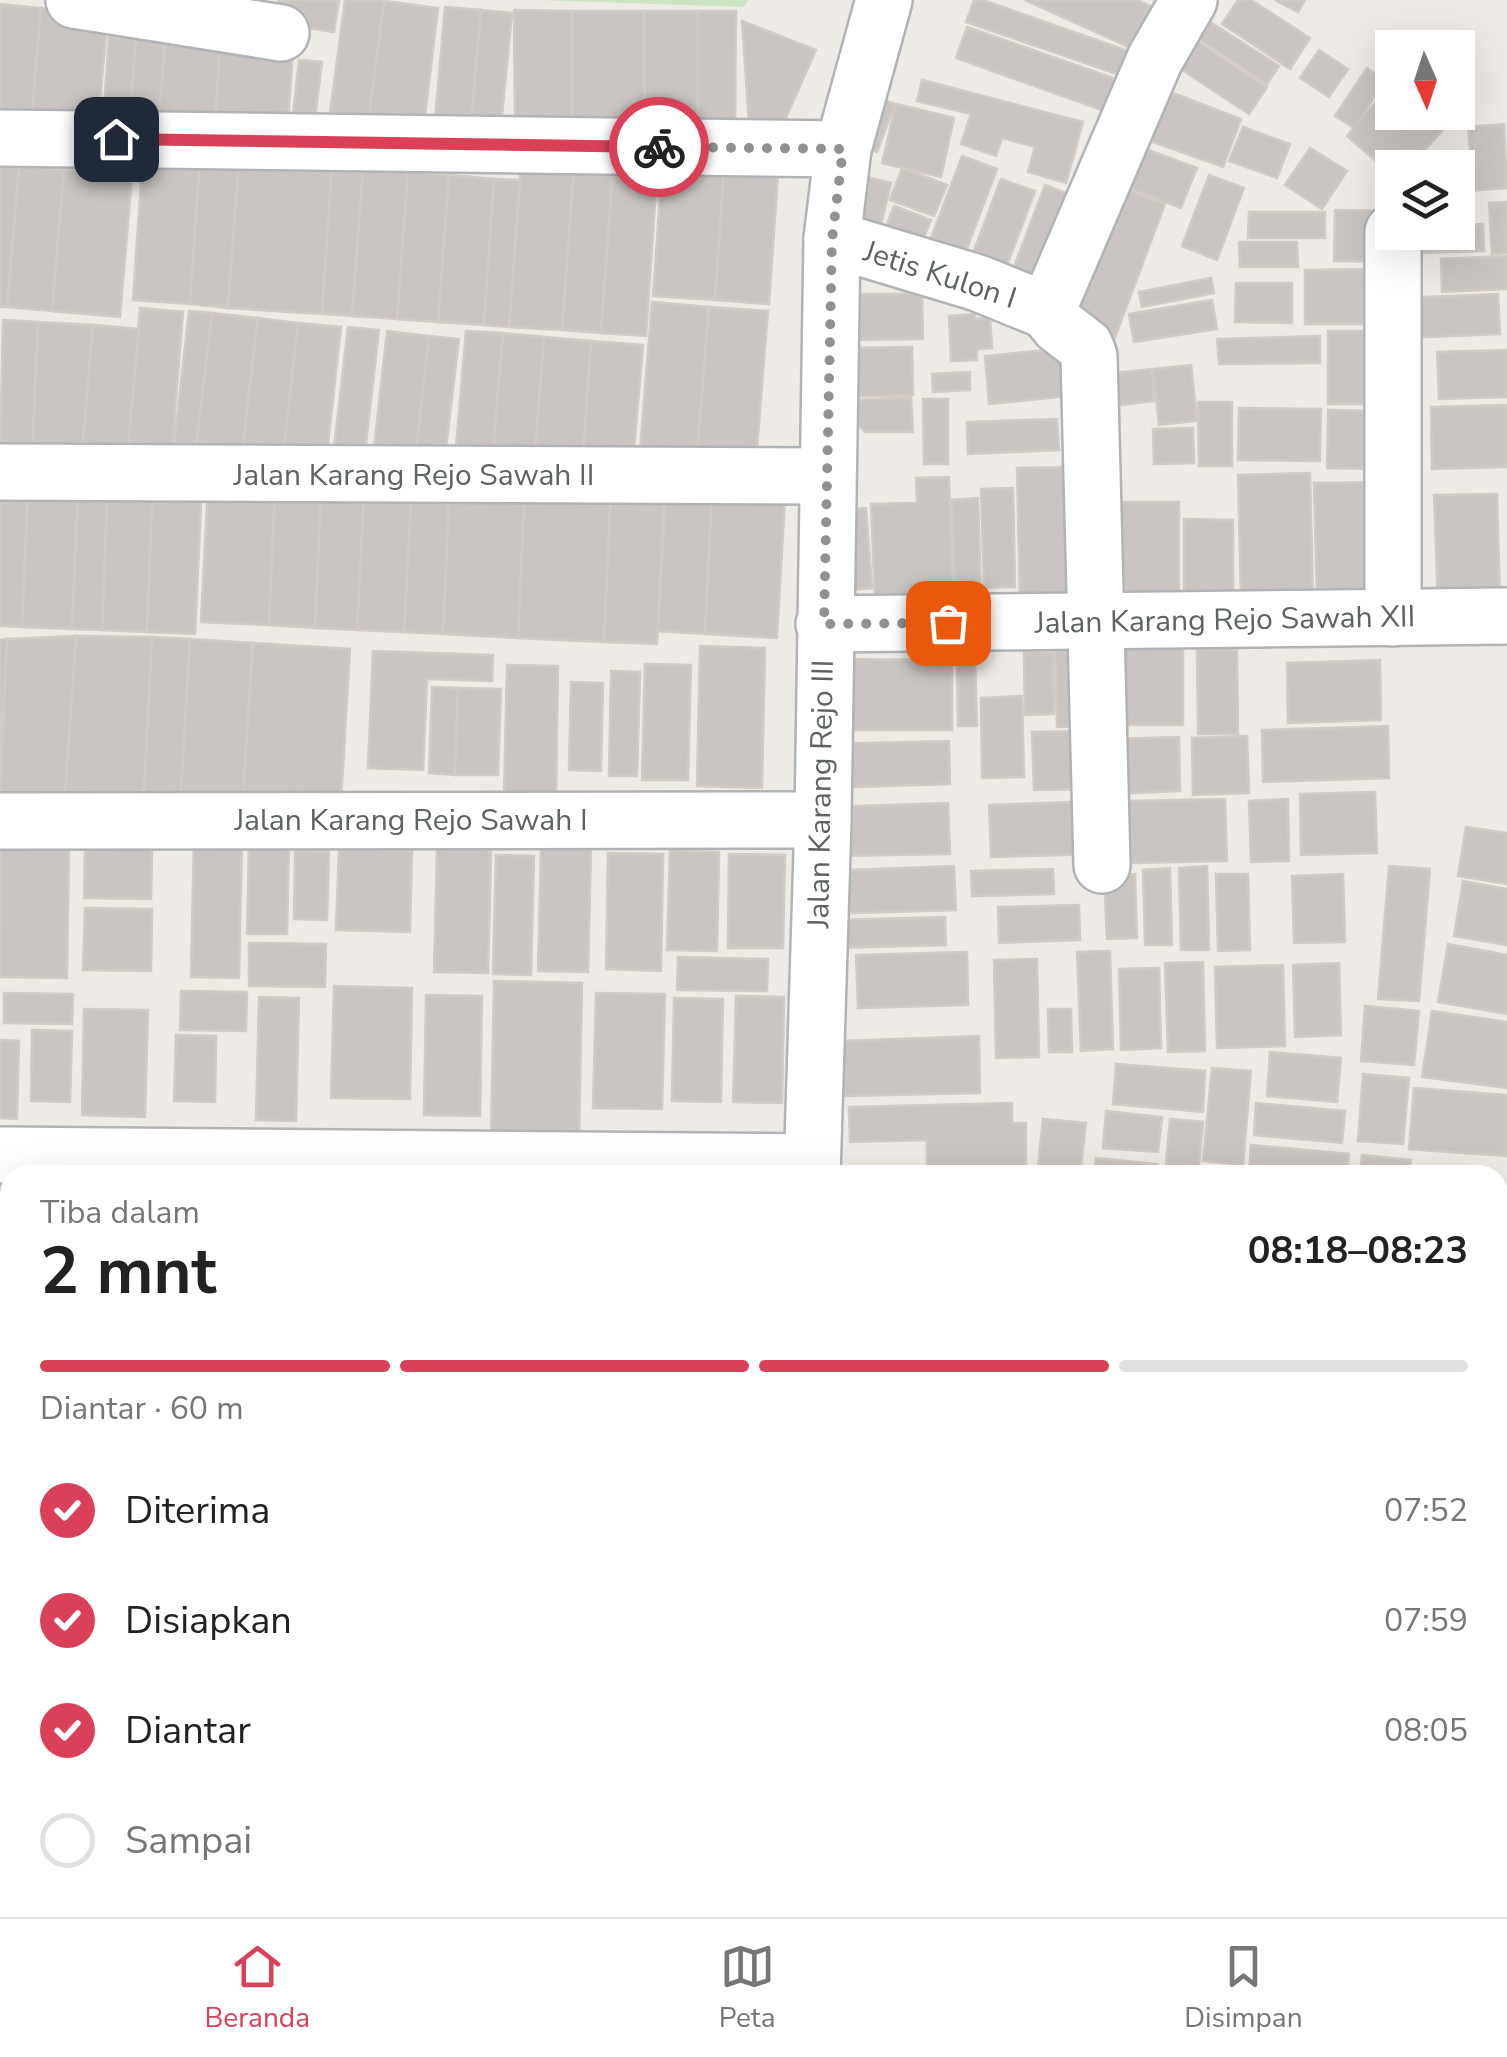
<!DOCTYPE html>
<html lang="id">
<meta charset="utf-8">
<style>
:root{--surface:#fff;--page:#f2f2f2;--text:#222;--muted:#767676;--line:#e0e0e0;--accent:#da4058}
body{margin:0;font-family:"Nunito Sans",sans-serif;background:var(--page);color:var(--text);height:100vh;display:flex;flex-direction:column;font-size:38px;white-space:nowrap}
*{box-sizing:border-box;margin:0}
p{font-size:32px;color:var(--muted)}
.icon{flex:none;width:55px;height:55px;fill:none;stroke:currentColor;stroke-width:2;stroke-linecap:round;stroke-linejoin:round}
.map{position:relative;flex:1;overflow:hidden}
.panel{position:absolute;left:0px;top:1165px;width:1508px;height:752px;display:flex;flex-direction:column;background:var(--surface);border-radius:30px 30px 0 0;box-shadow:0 10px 40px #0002}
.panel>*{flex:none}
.needle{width:65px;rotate:177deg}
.controls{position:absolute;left:1375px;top:30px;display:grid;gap:20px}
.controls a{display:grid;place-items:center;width:100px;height:100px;border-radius:0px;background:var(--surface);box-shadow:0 10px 40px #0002;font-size:50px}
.pin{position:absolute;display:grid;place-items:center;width:85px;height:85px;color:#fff;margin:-42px;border-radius:20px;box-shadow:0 5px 15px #0006}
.courier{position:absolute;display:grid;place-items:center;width:100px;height:100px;margin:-50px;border:8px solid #da4058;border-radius:50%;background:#fff;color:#222;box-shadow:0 2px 12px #0007}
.headline em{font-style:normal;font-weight:700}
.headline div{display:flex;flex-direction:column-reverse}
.headline{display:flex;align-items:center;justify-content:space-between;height:170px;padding:0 40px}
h1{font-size:65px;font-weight:700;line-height:75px}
.bar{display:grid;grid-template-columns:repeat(4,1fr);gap:15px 10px;align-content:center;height:120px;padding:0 40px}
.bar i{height:12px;border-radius:8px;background:var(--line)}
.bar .current{background:var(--accent)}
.bar p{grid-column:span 4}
ol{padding:0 40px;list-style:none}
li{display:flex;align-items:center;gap:30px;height:110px}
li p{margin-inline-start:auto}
li .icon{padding:10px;border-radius:50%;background:var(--accent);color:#fff;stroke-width:4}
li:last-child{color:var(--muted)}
li i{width:55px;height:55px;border:5px solid var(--line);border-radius:50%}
.menu{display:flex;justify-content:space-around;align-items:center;height:140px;border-top:2px solid var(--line);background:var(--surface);font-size:28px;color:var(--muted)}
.menu a{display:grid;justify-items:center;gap:5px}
.menu .current{color:var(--accent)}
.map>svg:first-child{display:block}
</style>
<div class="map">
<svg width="1507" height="1917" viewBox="0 0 1507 1917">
<rect width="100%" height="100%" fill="#eeeae5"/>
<!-- green -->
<path fill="#cce3c4" d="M540 0H748L744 7Z"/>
<!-- building -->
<g fill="#cac5c2" stroke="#d2cbc4" stroke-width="2.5">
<path d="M278 0H339L334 32 275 23Z"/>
<path d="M345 0 384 1 368 125 329 121Z"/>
<path d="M974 0H983L1139 55 1131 79 966 22Z"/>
<path d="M1025 0H1137L1157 9 1138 51Z"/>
<path d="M1238 0H1251L1310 38 1290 69 1222 24Z"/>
<path d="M1275 0H1305L1298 12Z"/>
<path d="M384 1 438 8 423 133 368 125Z"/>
<path d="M0 4 41 8 31 127 0 124Z"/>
<path d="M445 7 481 10 471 124 435 120Z"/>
<path d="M41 8 108 14 97 133 31 127Z"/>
<path d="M481 10 512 13 501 126 471 124Z"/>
<path d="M514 10 572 11V128L515 127Z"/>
<path d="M572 11H644L645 128H572Z"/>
<path d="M644 11H698V128H645Z"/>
<path d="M698 11H736L735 128H698Z"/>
<path d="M1193 11 1279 66 1267 84 1182 28Z"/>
<path d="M742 21 816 50 781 129 749 124Z"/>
<path d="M967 27 1116 79 1104 111 956 58Z"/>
<path d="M1180 30 1267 87 1249 114 1162 57Z"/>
<path d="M109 37 136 39 129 124 103 121Z"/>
<path d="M136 39 165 41 159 125 129 124Z"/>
<path d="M165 41 220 45 215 129 159 125Z"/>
<path d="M220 45 293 50 287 134 215 129Z"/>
<path d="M1319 50 1348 69 1329 97 1300 78Z"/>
<path d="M299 60 322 62 314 126 292 124Z"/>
<path d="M1367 68 1385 80 1354 128 1335 116Z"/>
<path d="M922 80 1083 122 1066 183 1028 172 1035 147 1002 138 996 156 961 144 971 114 917 101Z"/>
<path d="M1392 83V112L1458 113 1409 168H1392V175L1347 136Z"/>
<path d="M1149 84 1241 119 1223 167 1130 134Z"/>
<path d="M865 94 895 104 877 152 847 140Z"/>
<path d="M896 104 954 118 941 177 882 163Z"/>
<path d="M1504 124 1507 188 1458 192V168L1437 166 1471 163 1468 127Z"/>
<path d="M1243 127 1290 144 1277 178 1229 161Z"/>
<path d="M1124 141 1197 168 1181 208 1109 181Z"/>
<path d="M1310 148 1347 171 1322 209 1285 185Z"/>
<path d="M143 154 200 157 190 304 133 300Z"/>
<path d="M962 156 997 169 959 269 924 257Z"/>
<path d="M200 157 239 160 228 308 190 304Z"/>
<path d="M239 160 332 167 322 314 228 308Z"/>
<path d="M521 164 574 168 562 330 509 327Z"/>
<path d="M19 166 64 170 52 311 7 307Z"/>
<path d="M19 166 7 307H0V167Z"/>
<path d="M332 167 363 170 352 316 322 314Z"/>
<path d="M662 167 724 171 715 300 653 296Z"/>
<path d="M574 168 613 170 601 333 562 330Z"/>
<path d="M902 168 947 185 934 216 890 200Z"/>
<path d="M64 170 132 176 120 317 52 311Z"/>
<path d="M363 170 408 172 397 319 352 316Z"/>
<path d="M613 170 657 174 646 336 601 333Z"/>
<path d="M724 171 778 174 769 304 715 300Z"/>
<path d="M408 172 449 175 438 322 397 319Z"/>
<path d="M449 175 494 179 484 325 438 322Z"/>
<path d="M859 175 891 183 881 225 849 217Z"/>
<path d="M1209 175 1244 188 1217 260 1182 246Z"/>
<path d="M494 179 520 180 509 327 484 325Z"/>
<path d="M1001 179 1035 191 1003 276 969 264Z"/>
<path d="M1107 183 1165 204 1113 343 1055 321Z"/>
<path d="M1045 185 1076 197 1036 303 1005 291Z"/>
<path d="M1507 202V253L1492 254 1489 203Z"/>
<path d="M894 206 931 220 918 251 882 238Z"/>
<path d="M1335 210 1390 211 1389 262 1334 261Z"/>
<path d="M1249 212H1325V238H1248Z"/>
<path d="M1483 224 1484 251 1423 253 1422 232H1458V225Z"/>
<path d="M1239 242H1297L1298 267H1240Z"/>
<path d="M1507 256V289L1442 292 1441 259Z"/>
<path d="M1372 269V324H1305V270Z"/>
<path d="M1211 278 1214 293 1142 307 1139 292Z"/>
<path d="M1236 283H1292V323L1235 322Z"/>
<path d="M846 294H922L923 339 846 340Z"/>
<path d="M1498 294 1500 334 1404 338 1402 298Z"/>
<path d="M1212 300 1217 329 1134 342 1129 314Z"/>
<path d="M652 302 709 307 697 455 640 451Z"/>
<path d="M709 307 768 311 756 460 697 455Z"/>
<path d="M140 308 183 312 171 460 127 456Z"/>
<path d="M189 311 212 313 196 448 174 445Z"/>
<path d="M212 313 258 318 242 453 196 448Z"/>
<path d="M975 314V319L990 318 992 348 977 349V360L951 361 949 316Z"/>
<path d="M258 318 298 323 283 457 242 453Z"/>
<path d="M3 320 38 322 32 461 0 459Z"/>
<path d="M38 322 93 325 82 453 32 461Z"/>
<path d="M298 323 341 327 326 462 283 457Z"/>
<path d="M93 325 139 329 127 456 82 453Z"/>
<path d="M348 327 379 330 365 452 334 448Z"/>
<path d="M387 331 429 336 416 453 374 448Z"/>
<path d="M466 331 503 333 493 451 456 447Z"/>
<rect x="1328" y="331" width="52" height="73"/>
<path d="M503 333 544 337 535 454 493 451Z"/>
<path d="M429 336 459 339 445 456 416 453Z"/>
<path d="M1320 336V363L1219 364 1217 339Z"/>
<path d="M544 337 591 341 583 457 535 454Z"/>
<path d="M591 341 643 345 633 461 583 457Z"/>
<path d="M912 347 913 395 840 397 839 348Z"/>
<path d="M1065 348 1070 396 989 404 985 356Z"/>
<path d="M1507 350V397L1439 399 1437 352Z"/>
<path d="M1191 365 1197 421 1159 425 1153 369Z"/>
<path d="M1152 369 1154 401 1105 407 1102 374Z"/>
<path d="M970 372V390L933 392 932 374Z"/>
<path d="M911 397 913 432H865L837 401Z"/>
<path d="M923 399H948V464H924Z"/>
<path d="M1198 402H1232V466H1199Z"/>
<path d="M1507 405V467L1432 469 1431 407Z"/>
<path d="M1239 408 1321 409 1320 461 1238 460Z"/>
<path d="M1328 410 1373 411 1372 469 1327 468Z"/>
<path d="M1057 419 1059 450 968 454 967 422Z"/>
<path d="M1193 428 1194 463 1154 464 1153 429Z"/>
<path d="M1083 467 1086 601 1020 603 1017 468Z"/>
<path d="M1310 473 1313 599 1241 601 1238 475Z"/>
<path d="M949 477 953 598 875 601 871 504 917 503 916 478Z"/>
<path d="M108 479 153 481 147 632 102 630Z"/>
<path d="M412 479 450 481 443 634 404 632Z"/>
<path d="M412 479 404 632 357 630 364 494Z"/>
<path d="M153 481 202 483 195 634 147 632Z"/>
<path d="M450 481 525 485 518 638 443 634Z"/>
<path d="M1386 482 1389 598 1317 600 1314 483Z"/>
<path d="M525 485 611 490 604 642 518 638Z"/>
<path d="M208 487 275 490 269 625 201 622Z"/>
<path d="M1013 488 1015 587 984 588 981 489Z"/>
<path d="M275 490 321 493 315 628 269 625Z"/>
<path d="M611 490 664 492 657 644 604 642Z"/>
<path d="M0 491 28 492 22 627 0 626Z"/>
<path d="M666 491 712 494 705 634 658 631Z"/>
<path d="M28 492 78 494 72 629 22 627Z"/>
<path d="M321 493 364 494 357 630 315 628Z"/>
<path d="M78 494 107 495 102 630 72 629Z"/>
<path d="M712 494 785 497 777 638 705 634Z"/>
<path d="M1497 494 1500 601 1438 604 1434 495Z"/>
<path d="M978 498 981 597H955L952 500Z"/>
<rect x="1105" y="502" width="74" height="103"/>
<path d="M866 508 872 588 839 591 833 511Z"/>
<path d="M1184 519 1233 520V591H1184Z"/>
<path d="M76 636 152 637 144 796 65 793Z"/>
<path d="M76 636 65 793 0 795 7 639Z"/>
<path d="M152 637 190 639 181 792 144 796Z"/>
<path d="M7 639 0 769V640Z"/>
<path d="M190 639 253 643 243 795 181 792Z"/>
<path d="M253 643 350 649 341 801 243 795Z"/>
<path d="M700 646 765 648 762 788 697 786Z"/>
<rect x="1113" y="647" width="70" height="78"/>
<path d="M1197 650H1237L1238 734H1198Z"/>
<path d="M373 651 493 655 492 681 427 679 423 770 368 768Z"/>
<path d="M1094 651 1096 726 1057 727 1055 652Z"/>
<path d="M1024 652 1053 653 1054 714 1025 715Z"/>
<path d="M835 659 952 660V730H836Z"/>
<path d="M975 660 977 726H958L957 661Z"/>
<path d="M1380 660 1381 720 1288 723 1287 663Z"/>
<path d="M645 664 691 665 688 780H642Z"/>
<path d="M507 665 558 666 556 798 504 797Z"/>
<path d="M611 671 640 672 637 776H609Z"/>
<path d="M571 682 603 683 601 771 569 770Z"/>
<path d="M432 687 458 688 455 775 429 773Z"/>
<path d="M458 688 501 689 498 775H455Z"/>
<path d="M1022 696 1024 777 982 778 981 698Z"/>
<path d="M1388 726 1389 778 1263 782 1262 730Z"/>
<path d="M1096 731 1098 789 1034 790 1032 732Z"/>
<path d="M1247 736 1249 793 1193 795 1192 738Z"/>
<path d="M1179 737 1180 791 1113 794 1111 739Z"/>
<path d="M949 741 950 784 826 788V744Z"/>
<path d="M1375 792 1377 853 1301 855 1300 794Z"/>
<path d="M1225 799 1227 861 1132 863 1129 801Z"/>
<path d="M1288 799 1289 861 1251 862 1249 801Z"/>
<path d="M1095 801 1097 854 991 857 989 805Z"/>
<path d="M948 803 950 854 830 856 829 807Z"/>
<path d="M1466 827 1507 833V884L1458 876Z"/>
<path d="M194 839 242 840 239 978 191 977Z"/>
<path d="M1 840 69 842 67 978 0 977Z"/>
<path d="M249 845H289L287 934H247Z"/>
<path d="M85 848 152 850 151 899 84 898Z"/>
<path d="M541 848 591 849 588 972 538 971Z"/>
<path d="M339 849 412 851 410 932 336 930Z"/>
<path d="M437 849 491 850 488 973 434 972Z"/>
<path d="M295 851 329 852 327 920 294 919Z"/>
<path d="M670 851 719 852 717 951 667 950Z"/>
<path d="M608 853 663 854 661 971 606 969Z"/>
<path d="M729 854 785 855 783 948H728Z"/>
<path d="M496 855 534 856 531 975 493 974Z"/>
<path d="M954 866 956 910 825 914 824 871Z"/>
<path d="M1207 866 1209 950H1181L1179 868Z"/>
<path d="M1389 866 1430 869 1419 1001 1378 999Z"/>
<path d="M1170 868 1172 945H1145L1143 870Z"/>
<path d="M1053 869 1054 894 972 896 971 871Z"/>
<path d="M1135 874 1137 938 1107 939 1104 875Z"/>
<path d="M1216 874H1248L1250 950 1218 951Z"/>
<path d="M1343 874 1345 942 1294 943 1292 876Z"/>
<path d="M1463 881 1507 889V945L1454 936Z"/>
<path d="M1079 905 1080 940 999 943 998 907Z"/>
<path d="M85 908 152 909 151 971 83 970Z"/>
<path d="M945 917 946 945 833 948V920Z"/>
<path d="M249 943 326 944 325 987 249 986Z"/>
<path d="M1448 944 1507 955V1014L1438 1002Z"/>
<path d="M1110 951 1113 1049 1081 1051 1077 952Z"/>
<path d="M967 952 968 1005 858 1008 856 955Z"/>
<path d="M678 957 768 959 767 991 677 990Z"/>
<path d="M1037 959 1039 1057 996 1058 994 960Z"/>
<path d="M1203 962 1205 1051 1168 1052 1165 963Z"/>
<path d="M1339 963 1341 1035 1295 1037 1293 965Z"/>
<path d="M1283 965 1285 1046 1217 1048 1215 967Z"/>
<path d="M1159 968 1161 1048 1121 1050 1119 969Z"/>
<path d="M494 981 582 983 579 1141 491 1139Z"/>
<path d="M334 986 412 988 410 1099 331 1098Z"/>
<path d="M181 991 247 992 246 1031 180 1030Z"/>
<path d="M4 993 73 994 72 1024 4 1023Z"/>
<path d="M596 993 665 994 662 1109 593 1108Z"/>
<path d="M426 995 482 996 480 1116 424 1115Z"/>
<path d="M736 996 784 997 782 1103 733 1102Z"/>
<path d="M259 997 299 998 296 1121 256 1120Z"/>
<path d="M674 998 723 999 721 1102 672 1101Z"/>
<path d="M1365 1006 1419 1011 1414 1065 1361 1061Z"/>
<path d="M84 1009 148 1010 145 1117 82 1115Z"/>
<path d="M1048 1009H1071L1072 1052H1049Z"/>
<path d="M1432 1011 1507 1022V1088L1422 1077Z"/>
<path d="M32 1030 72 1031 70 1102 31 1101Z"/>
<path d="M176 1035 216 1036 215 1102 174 1101Z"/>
<path d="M979 1036 980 1093 844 1096 843 1041Z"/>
<path d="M0 1040 19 1041 17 1119 0 1118Z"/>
<path d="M1270 1052 1341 1058 1337 1102 1267 1096Z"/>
<path d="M1116 1064 1205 1071 1203 1112 1113 1104Z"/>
<path d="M1212 1068 1251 1071 1243 1165 1203 1161Z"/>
<path d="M1363 1074 1409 1078 1403 1144 1358 1141Z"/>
<path d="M1414 1088 1507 1095V1156L1409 1149Z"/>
<path d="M1012 1103V1123H1026V1167L927 1169V1140L850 1142 849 1107Z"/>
<path d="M1256 1103 1345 1111 1342 1143 1254 1135Z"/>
<path d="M1106 1111 1162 1117 1158 1152 1103 1148Z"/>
<path d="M1043 1119 1086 1123 1080 1175H1037Z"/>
<path d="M1170 1119 1203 1122 1198 1175H1165Z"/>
<path d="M1251 1145 1349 1154 1347 1175H1249Z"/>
<path d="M1362 1155 1411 1160 1409 1175H1360Z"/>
<path d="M1096 1158 1157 1164 1156 1175H1094Z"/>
<path d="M0 1174 10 1175V1279L0 1278Z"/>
<path d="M8 1368H10V1431H7Z"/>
<path d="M2 1438 10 1439V1562H0Z"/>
<path d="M6 1591H10V1720H4Z"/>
<path d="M1498 1642 1507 1643V1758L1498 1757Z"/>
<path d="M0 1879H10V1908H80V1917H0Z"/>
<rect x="90" y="1908" width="70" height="9"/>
<path d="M170 1908H226V1915L255 1917H169Z"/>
<rect x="275" y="1908" width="116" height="9"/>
<rect x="430" y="1908" width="67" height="9"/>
<rect x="506" y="1908" width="54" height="9"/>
<path d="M570 1908H626L625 1917H570Z"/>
<path d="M632 1908H673V1917H631Z"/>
<rect x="677" y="1908" width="35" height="9"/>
<path d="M877 1908H920V1913L876 1911Z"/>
<path d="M1136 1908H1172V1917H1135Z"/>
<path d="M1180 1908H1241L1240 1917H1179Z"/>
<path d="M1252 1908H1314L1313 1917H1251Z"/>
<rect x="1344" y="1908" width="64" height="9"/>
<path d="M1420 1908H1468V1917H1419Z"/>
</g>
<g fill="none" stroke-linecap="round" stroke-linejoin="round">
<defs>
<g id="street">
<path d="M74 0 281 33"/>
<path d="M0 138 843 149"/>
<path d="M1393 232V618"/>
<path d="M832 239 978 283 1047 311 1059 326 1085 346 1089 356 1102 865"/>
<path d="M1047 311 1155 59 1189 0"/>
<path d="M0 472 827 476"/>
<path d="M824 624 1507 616"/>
<path d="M0 821 823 820"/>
<path d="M0 1155 812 1162"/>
<path d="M812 1175 823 820 832 239 843 149 884 0"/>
<path d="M0 1317H10"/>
<path d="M1498 1427 1507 1328"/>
<path d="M0 1765H10"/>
<path d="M1498 1823 1507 1824"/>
<path d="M815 1908V1917"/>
</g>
</defs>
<!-- street casing -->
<use href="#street" stroke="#b1b4b6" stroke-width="60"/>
<!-- street -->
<use href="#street" stroke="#fff" stroke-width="55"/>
</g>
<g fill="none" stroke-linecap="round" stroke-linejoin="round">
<!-- done -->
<path stroke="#909291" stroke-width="10" stroke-dasharray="0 18" d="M659 147 843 149 832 240 824 624 948 623"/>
<!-- route -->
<path stroke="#da4058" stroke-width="12" d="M116 139 659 147"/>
</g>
<g text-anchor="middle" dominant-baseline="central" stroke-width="8" stroke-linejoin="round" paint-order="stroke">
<!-- street labels -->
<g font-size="30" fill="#5d6264" stroke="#fff">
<text transform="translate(940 275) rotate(18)">Jetis Kulon I</text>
<text x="414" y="475">Jalan Karang Rejo Sawah II</text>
<text transform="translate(1225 620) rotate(-1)">Jalan Karang Rejo Sawah XII</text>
<text transform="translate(821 794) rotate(-89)">Jalan Karang Rejo III</text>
<text x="411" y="820">Jalan Karang Rejo Sawah I</text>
</g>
</g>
</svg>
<div class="controls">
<a><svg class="needle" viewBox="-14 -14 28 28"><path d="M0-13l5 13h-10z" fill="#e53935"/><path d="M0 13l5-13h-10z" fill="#767676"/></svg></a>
<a><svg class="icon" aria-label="layers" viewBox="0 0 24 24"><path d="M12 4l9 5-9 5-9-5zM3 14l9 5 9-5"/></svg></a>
</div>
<div class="pin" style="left:948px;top:623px;background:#ea580c"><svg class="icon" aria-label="bag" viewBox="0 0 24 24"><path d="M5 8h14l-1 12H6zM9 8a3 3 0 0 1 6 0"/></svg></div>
<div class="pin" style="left:116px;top:139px;background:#1f2937"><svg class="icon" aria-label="home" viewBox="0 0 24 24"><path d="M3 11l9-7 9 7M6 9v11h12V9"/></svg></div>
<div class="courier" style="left:659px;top:147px"><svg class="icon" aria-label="bike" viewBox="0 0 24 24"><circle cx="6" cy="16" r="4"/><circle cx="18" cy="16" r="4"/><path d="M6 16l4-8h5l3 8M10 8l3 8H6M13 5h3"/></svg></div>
<section class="panel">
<div class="headline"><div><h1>2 mnt</h1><p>Tiba dalam</p></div><em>08:18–08:23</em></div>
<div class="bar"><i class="current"></i><i class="current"></i><i class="current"></i><i></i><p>Diantar · 60 m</p></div>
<ol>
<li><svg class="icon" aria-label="check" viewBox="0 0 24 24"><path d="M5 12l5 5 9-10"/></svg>Diterima<p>07:52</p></li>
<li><svg class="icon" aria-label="check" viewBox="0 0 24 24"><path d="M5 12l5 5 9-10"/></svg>Disiapkan<p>07:59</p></li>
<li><svg class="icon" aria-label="check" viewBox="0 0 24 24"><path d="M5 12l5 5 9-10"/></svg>Diantar<p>08:05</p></li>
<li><i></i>Sampai</li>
</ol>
</section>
</div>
<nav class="menu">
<a class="current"><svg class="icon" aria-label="home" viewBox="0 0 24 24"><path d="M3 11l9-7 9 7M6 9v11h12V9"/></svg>Beranda</a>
<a><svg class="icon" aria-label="map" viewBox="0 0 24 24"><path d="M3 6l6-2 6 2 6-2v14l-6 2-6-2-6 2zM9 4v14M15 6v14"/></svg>Peta</a>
<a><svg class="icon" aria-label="saved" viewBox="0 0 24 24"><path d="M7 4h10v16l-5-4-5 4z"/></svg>Disimpan</a>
</nav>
